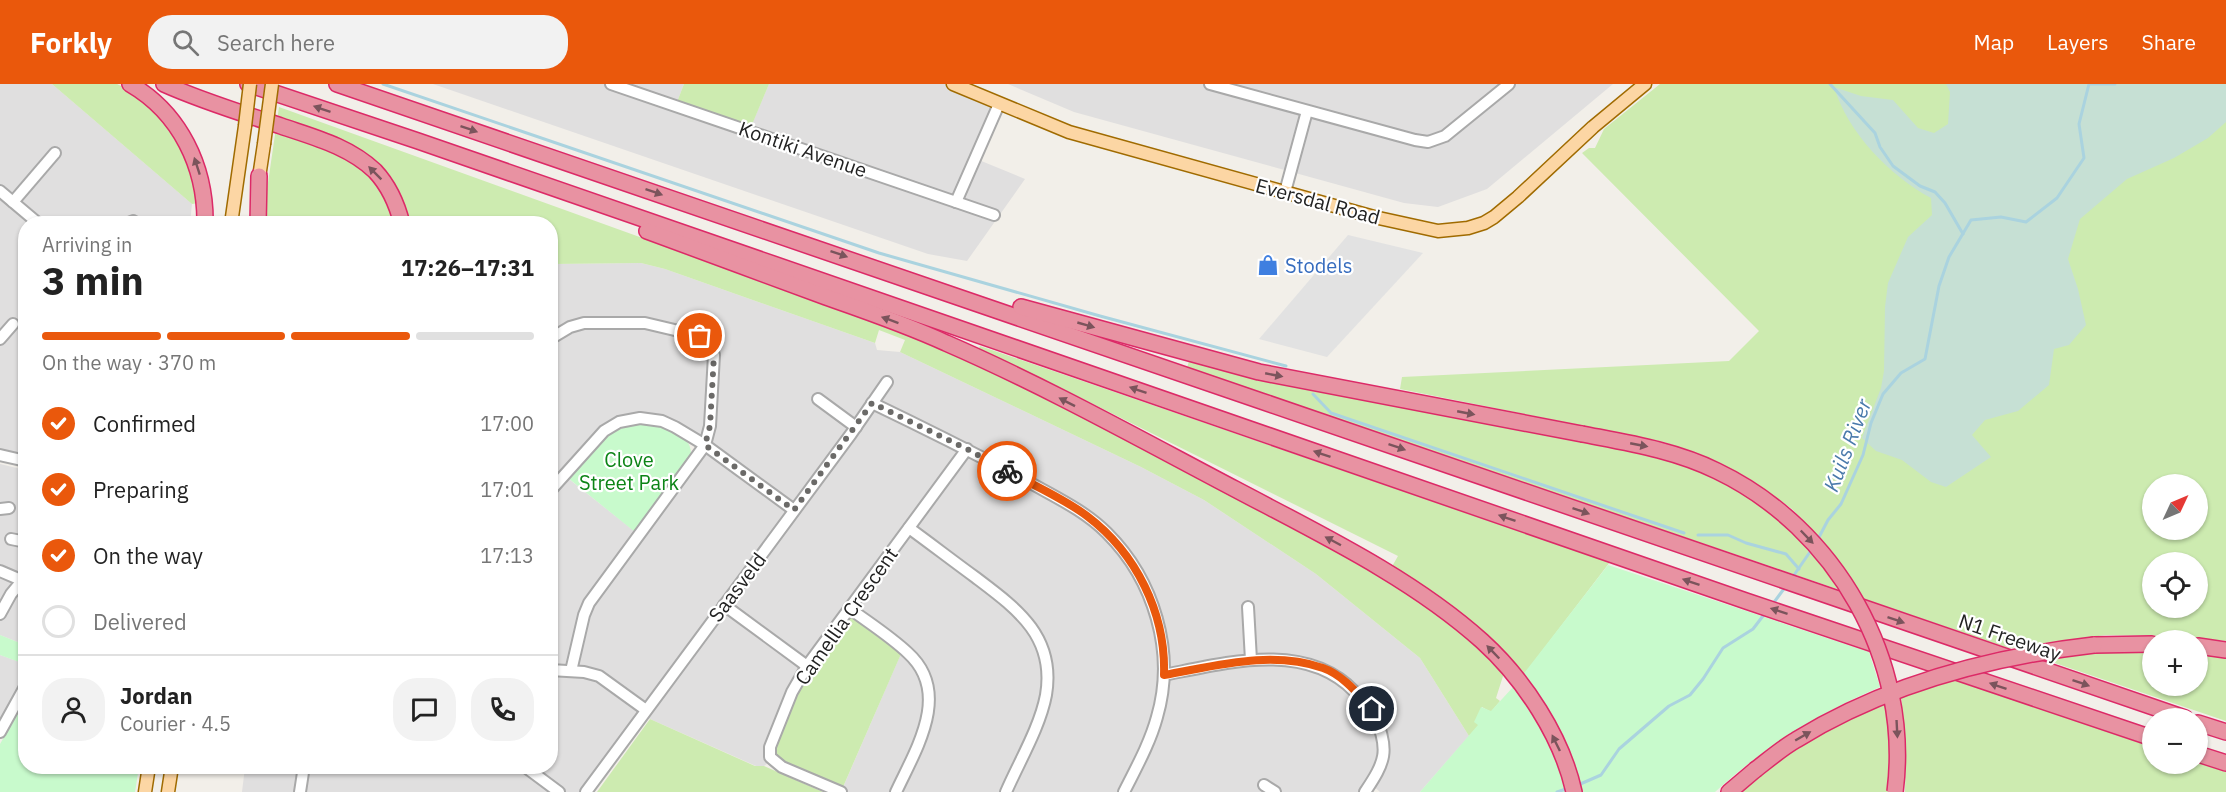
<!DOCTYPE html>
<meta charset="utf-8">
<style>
:root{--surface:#fff;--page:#f2f2f2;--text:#222;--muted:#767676;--line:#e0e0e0;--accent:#ea580c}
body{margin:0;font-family:"IBM Plex Sans",sans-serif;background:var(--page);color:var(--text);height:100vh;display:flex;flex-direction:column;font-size:22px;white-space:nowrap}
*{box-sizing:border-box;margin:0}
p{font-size:20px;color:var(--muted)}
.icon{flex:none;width:33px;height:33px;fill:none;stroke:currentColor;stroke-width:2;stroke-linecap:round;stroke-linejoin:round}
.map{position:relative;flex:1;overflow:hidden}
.sheet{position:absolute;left:18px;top:132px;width:540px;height:558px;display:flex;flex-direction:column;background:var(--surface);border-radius:24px;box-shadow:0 2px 4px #0004}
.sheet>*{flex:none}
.needle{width:39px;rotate:46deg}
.fabs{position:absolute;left:2142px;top:390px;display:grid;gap:12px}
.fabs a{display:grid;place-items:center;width:66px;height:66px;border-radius:50%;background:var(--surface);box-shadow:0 2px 4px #0004;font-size:30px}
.pin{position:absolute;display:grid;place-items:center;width:51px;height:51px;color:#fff;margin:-26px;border:3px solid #fff;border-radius:50%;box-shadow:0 2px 6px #0007}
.courier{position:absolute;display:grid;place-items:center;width:60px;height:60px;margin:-30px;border:4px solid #ea580c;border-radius:50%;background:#fff;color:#222;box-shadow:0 2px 8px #0007}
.headline em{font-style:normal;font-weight:800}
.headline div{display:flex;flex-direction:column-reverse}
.headline{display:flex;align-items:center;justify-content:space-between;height:102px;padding:0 24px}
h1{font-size:39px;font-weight:800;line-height:45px}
.bar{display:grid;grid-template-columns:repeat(4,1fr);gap:9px 6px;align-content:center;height:72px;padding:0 24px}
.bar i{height:8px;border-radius:4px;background:var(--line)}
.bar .active{background:var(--accent)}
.bar p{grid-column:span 4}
.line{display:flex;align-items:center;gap:15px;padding:0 24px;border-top:2px solid var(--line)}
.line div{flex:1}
.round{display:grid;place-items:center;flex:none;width:63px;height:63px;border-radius:24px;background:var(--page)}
ol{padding:0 24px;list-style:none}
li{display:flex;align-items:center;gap:18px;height:66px}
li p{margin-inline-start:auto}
li .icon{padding:6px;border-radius:50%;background:var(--accent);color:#fff;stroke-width:4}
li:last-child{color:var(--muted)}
li i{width:33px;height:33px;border:3px solid var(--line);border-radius:50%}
header{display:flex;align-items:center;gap:36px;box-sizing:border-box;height:84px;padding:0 30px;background:var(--accent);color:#fff}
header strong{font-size:28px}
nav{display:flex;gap:33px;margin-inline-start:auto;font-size:21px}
.search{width:420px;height:54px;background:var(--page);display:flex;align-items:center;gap:15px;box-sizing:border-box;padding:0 21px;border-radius:24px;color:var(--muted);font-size:22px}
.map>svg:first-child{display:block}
</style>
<header>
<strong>Forkly</strong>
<div class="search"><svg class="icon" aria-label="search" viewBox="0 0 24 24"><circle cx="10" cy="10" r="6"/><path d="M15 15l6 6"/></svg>Search here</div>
<nav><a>Map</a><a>Layers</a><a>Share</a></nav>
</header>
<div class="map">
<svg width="2226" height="708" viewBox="0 0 2226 708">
<rect width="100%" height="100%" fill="#f2efe9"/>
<!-- residential -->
<g fill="#e0dfdf" fill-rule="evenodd">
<path d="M0 0H52L192 120 190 139 26 140 25 377 0 371Z"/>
<path d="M433 0H684L677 18 749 47 769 0H952L998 20 974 74 1025 95 967 177 928 170Z"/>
<path d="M1008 0H1613L1487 105 1438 123 1404 119 1074 28Z"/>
<path d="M641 179 665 185 875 259 877 266 900 268 1141 383 1204 416 1316 490 1420 574 1469 652 1420 708H1380L1370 699 1363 708H841L903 565 848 525 800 590 772 676 764 682H756L641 631 585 708H242L245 683 550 682V181L553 180ZM675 344 704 361 638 450 565 392Z"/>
<path d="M0 380 25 386V561L0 551Z"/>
<path d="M0 571 26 580 25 598 0 646Z"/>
</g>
<!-- grass -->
<g fill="#cdebb0" fill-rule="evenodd">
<path d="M52 0H117L131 7 164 36 186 69 199 119 192 120Z"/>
<path d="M684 0H769L751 43 677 18Z"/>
<path d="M1660 0H2226V557L2173 552 2106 551 2008 564 1864 515 1831 466 1792 425 1750 395 1712 375 1664 358 1400 305 1402 293 1729 277 1759 247 1582 69 1589 64H1595L1604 45ZM2152 400H2198V446H2152ZM2152 478H2198V524H2152Z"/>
<path d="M279 23 881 240C987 280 1087 335 1188 388 1298 445 1416 499 1504 589L1496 614 1500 617 1491 628 1482 623 1479 641 1469 652 1420 574 1316 490 1204 416 1141 383 900 268 905 256 879 246 875 259 665 185 641 179 553 180 551 181 550 140H262Z"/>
<path d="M980 262 1610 478 1522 593 1390 486 1398 472 1079 313 978 266Z"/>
<path d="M1189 277 1265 296 1661 373C1718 391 1771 421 1812 466 1824 478 1833 493 1843 507L1187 284Z"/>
<path d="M850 532 901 570 843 703 780 676 774 669 775 663 801 602Z"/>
<path d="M2109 566H2152V602H2198V569L2226 572V637L2040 574Z"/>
<path d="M1950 594 2152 663V680L2198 678 2226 688V708H1905L1906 664 1901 611Z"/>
<path d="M1886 617 1889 636 1891 708H1737L1798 661Z"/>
<path d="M650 635 755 682H764L823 708H597Z"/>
</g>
<!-- wetland -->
<path fill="#c6e0d4" d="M1946 0H2226V38L2208 54 2174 74 2127 95 2080 135 2068 175 2078 205 2086 241 2069 261 2054 265 2049 301 2018 327 1985 336 1972 351 1991 373 1946 403 1931 398 1902 376 1876 367 1862 354 1881 304 1884 287 1885 223 1888 199 1908 153 1932 131 1931 114C1890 92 1848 49 1834 3L1861 12 1893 16 1918 44 1934 49 1948 40 1950 8Z"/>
<!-- park -->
<g fill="#c8facc">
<path d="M643 339C660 341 692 348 691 370L635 448 568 394C592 367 604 344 643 339Z"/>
<path d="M1608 481 1869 568 1880 603C1819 629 1764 663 1715 708H1420L1478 641 1474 638 1481 623 1491 627 1514 602Z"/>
<path d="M0 551 25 561V571L22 579 0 571Z"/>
<path d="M25 617 26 682 139 683 135 708H0V660Z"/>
</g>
<!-- parking -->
<path fill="#e2e2e2" d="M1348 151 1423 169 1327 273 1259 255Z"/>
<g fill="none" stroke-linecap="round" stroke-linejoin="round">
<!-- stream -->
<g stroke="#aad3df" stroke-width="3">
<path d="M383 0 879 169 1100 232 1286 282"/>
<path d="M1830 0 1875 49 1880 63 1893 82 1920 102 1935 108 1945 119 1963 150"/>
<path d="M1313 310 1331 329 1684 449"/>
<path d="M1698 451H1728L1746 459 1786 470 1799 485"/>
<path d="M1817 457 1828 436 1841 420 1863 371 1871 339 1883 310 1901 289 1925 275 1939 202 1949 173 1971 136 2001 133 2026 138 2057 114 2084 74 2079 40 2089 0H2115"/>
<path d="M1792 494 1812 465"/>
<path d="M1772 521 1786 502"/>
<path d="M1578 701 1601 691 1619 665 1669 622 1690 611 1703 595 1723 564 1753 545 1766 528"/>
<path d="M1557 708 1569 704"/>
</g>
<defs>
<g id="minor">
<path d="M611 0 994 131"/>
<path d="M1210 0 1415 56 1428 58 1445 52 1509 0"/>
<path d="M0 107 39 140"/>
<path d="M1285 108 1307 27"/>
<path d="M13 118 55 69"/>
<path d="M956 118 999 20"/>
<path d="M131 140 133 137"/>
<path d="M0 255 13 240"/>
<path d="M550 255 570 243 584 239H645L700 252 709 261 714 271 710 342 705 361 589 519 584 531 571 587"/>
<path d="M818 315 856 343"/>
<path d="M872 319C924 344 976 370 1027 397 1055 413 1084 426 1107 449 1154 496 1176 568 1157 633 1150 659 1136 684 1124 708"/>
<path d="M0 371 26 377"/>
<path d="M550 407 604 347 619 338 640 334 662 337 675 343 705 361 794 426"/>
<path d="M0 425 9 424"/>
<path d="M909 444C931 460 953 477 975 493 1016 524 1056 552 1046 611 1040 643 1019 678 1006 708"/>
<path d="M11 455 26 458"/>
<path d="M0 487 21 496"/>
<path d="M724 521 807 582"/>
<path d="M1248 523 1251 576"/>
<path d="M849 524C869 539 890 552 908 569 952 609 916 665 896 708"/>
<path d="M0 530 11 510 26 492"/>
<path d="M550 586 584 588 599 592 646 626"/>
<path d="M1164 591C1225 579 1306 556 1355 608 1363 616 1371 622 1375 632 1390 667 1385 678 1365 708"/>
<path d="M0 648 26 601"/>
<path d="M524 682 559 708"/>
<path d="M1264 701 1275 708"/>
<path d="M300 708 304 682"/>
<path d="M586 708 851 350 887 298"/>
<path d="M841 708 782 683 770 673V663L792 608 807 582 967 365"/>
</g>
<g id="major">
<path d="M953 0 1069 48 1374 133 1438 147 1468 144 1484 139 1494 133 1518 113 1593 43 1645 0"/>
<path d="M258 100 264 60"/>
<path d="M231 140 245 42"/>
<path d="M145 708 149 682"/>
<path d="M168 708 172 682"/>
</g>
<g id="highway">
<path d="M130 0C180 29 206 83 205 140"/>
<path d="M164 0C202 17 241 29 281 42 313 53 349 62 375 87 389 102 397 120 402 140"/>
<path d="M248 0 418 57 1746 517 2152 654"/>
<path d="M337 0C954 209 1568 425 2185 634"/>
<path d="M258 140 259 92"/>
<path d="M647 147C707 169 766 191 826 213 866 227 907 241 946 259 1045 302 1140 355 1235 405 1318 449 1412 494 1482 557 1524 595 1562 653 1574 708"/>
<path d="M1021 223 1259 288 1582 350"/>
<path d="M2094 561 2152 560"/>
<path d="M2198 562 2226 566"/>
<path d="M2198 639 2226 648"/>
<path d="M2198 670 2226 679"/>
<path d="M1729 708 1755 686"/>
</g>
</defs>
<!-- minor casing -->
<use href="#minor" stroke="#a9a9a9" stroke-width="14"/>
<!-- major casing -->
<use href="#major" stroke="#a06b00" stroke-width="15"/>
<!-- highway casing -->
<use href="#highway" stroke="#dc2a67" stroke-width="18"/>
<!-- minor -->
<use href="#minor" stroke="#fff" stroke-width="10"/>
<!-- major -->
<use href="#major" stroke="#fcd6a4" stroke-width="12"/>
<!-- highway -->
<use href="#highway" stroke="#e892a2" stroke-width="15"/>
<defs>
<g id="major-bridge">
<path d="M245 42 250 0"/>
<path d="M264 60 272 0"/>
</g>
<g id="highway-bridge">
<path d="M1582 350C1628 359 1674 366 1717 387 1836 444 1912 577 1895 708"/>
<path d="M1755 686C1768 676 1782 664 1796 656 1887 600 1989 573 2094 561"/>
</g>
</defs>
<!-- major-bridge casing -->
<use href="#major-bridge" stroke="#a06b00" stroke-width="15" stroke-linecap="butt"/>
<!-- highway-bridge casing -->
<use href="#highway-bridge" stroke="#dc2a67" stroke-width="18" stroke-linecap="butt"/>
<!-- major-bridge -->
<use href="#major-bridge" stroke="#fcd6a4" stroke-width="12"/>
<!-- highway-bridge -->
<use href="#highway-bridge" stroke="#e892a2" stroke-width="15"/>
</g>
<!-- one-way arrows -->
<defs><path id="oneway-solid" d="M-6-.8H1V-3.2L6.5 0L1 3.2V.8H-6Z" transform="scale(1.5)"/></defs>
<g fill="#7b545c">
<use href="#oneway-solid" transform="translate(322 25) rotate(-161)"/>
<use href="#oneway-solid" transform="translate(469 45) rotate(19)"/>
<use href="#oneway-solid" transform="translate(197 82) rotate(-108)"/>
<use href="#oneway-solid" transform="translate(375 89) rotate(-135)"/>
<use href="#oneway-solid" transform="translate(654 108) rotate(19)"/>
<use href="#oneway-solid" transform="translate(839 170) rotate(19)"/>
<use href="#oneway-solid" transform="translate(890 236) rotate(-160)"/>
<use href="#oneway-solid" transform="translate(1086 241) rotate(16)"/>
<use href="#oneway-solid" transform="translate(1274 291) rotate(11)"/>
<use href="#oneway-solid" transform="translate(1138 306) rotate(-161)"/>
<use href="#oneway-solid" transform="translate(1067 318) rotate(-153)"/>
<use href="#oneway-solid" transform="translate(1466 329) rotate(11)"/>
<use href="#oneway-solid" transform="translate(1639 361) rotate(11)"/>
<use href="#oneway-solid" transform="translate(1397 363) rotate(19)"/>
<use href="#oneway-solid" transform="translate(1322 370) rotate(-161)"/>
<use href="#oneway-solid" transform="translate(1581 427) rotate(19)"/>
<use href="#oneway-solid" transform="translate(1507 434) rotate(-161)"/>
<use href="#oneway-solid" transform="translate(1807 453) rotate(46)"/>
<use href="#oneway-solid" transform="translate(1333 457) rotate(-152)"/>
<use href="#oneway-solid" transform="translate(1691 498) rotate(-161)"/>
<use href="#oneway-solid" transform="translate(1779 527) rotate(-162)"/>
<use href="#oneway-solid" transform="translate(1896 536) rotate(19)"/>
<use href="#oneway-solid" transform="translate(1493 568) rotate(-134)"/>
<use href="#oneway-solid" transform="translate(2081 599) rotate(19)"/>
<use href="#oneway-solid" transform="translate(1998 602) rotate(-161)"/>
<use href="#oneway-solid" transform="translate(1897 645) rotate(87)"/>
<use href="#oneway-solid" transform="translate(1803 652) rotate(-30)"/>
<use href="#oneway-solid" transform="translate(1556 659) rotate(-116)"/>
</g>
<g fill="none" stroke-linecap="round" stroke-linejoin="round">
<!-- done -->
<path stroke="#6b6a68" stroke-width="6" stroke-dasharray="0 10.8" d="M700 252 709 261 714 271 710 342 705 361 794 426 872 319 967 365 1007 387"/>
<!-- route -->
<path stroke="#ea580c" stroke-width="8" d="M1007 387C1033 401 1063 414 1087 432 1136 469 1166 529 1164 591 1216 582 1271 566 1323 584 1343 591 1358 610 1372 625"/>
</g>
<!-- icons -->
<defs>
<symbol id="shop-bare" viewBox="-9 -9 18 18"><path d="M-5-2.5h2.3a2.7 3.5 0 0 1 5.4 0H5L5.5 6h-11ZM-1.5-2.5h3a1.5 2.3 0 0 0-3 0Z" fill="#3f7fe0" stroke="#fff" stroke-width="2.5" paint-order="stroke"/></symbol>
</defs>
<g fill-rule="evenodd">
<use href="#shop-bare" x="1253" y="166" width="30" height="30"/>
</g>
<g text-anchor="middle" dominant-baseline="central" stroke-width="4.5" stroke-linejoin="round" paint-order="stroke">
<!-- street labels -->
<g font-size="20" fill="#222" stroke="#fff">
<text transform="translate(803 65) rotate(19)">Kontiki Avenue</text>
<text transform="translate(1318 117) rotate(15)">Eversdal Road</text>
<text transform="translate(737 503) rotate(-53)">Saasveld</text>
<text transform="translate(846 532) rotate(-55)">Camellia Crescent</text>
<text transform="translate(2010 553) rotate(19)">N1 Freeway</text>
</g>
<!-- shop labels -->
<g font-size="20" fill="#366cbe" stroke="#fff" text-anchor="start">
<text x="1285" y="181">Stodels</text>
</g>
<!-- park labels -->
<g font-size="20" fill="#0c8416" stroke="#fff">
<text x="629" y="375">Clove<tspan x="629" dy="23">Street Park</tspan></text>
</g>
<!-- water labels -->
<g font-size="21" font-style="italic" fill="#4a7aab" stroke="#fff">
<text transform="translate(1847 361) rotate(-69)">Kuils River</text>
</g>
</g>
</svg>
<div class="fabs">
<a><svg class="needle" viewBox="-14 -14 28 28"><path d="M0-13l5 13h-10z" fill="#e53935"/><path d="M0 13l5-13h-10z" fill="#767676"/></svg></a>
<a><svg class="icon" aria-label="locate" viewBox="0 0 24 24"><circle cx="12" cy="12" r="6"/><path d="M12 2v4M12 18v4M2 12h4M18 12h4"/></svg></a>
<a>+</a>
<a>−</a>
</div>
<div class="pin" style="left:700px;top:252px;background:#ea580c"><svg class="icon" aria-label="bag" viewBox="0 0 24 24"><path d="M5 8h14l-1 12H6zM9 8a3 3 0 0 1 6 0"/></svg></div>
<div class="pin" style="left:1372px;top:625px;background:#1f2937"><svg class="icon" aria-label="home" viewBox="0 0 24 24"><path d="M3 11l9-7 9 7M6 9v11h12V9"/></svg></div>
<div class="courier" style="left:1007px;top:387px"><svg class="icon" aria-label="bike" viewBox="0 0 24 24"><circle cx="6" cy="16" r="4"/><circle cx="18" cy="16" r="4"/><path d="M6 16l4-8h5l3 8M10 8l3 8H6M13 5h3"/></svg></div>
<section class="sheet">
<div class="headline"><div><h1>3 min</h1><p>Arriving in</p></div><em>17:26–17:31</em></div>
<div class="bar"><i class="active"></i><i class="active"></i><i class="active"></i><i></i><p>On the way · 370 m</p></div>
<ol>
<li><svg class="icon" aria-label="check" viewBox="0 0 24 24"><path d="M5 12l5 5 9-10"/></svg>Confirmed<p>17:00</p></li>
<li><svg class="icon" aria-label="check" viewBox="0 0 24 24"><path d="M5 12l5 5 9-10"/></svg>Preparing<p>17:01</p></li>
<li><svg class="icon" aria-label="check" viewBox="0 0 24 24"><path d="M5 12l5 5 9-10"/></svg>On the way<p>17:13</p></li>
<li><i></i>Delivered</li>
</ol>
<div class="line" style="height:108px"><a class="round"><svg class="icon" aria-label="person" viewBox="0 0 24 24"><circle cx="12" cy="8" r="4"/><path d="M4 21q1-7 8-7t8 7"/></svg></a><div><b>Jordan</b><p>Courier · 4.5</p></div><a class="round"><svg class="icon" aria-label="chat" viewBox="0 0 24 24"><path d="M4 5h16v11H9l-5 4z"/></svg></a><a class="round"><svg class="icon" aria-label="phone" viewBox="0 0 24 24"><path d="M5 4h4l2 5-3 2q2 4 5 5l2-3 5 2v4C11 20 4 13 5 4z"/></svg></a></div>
</section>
</div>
